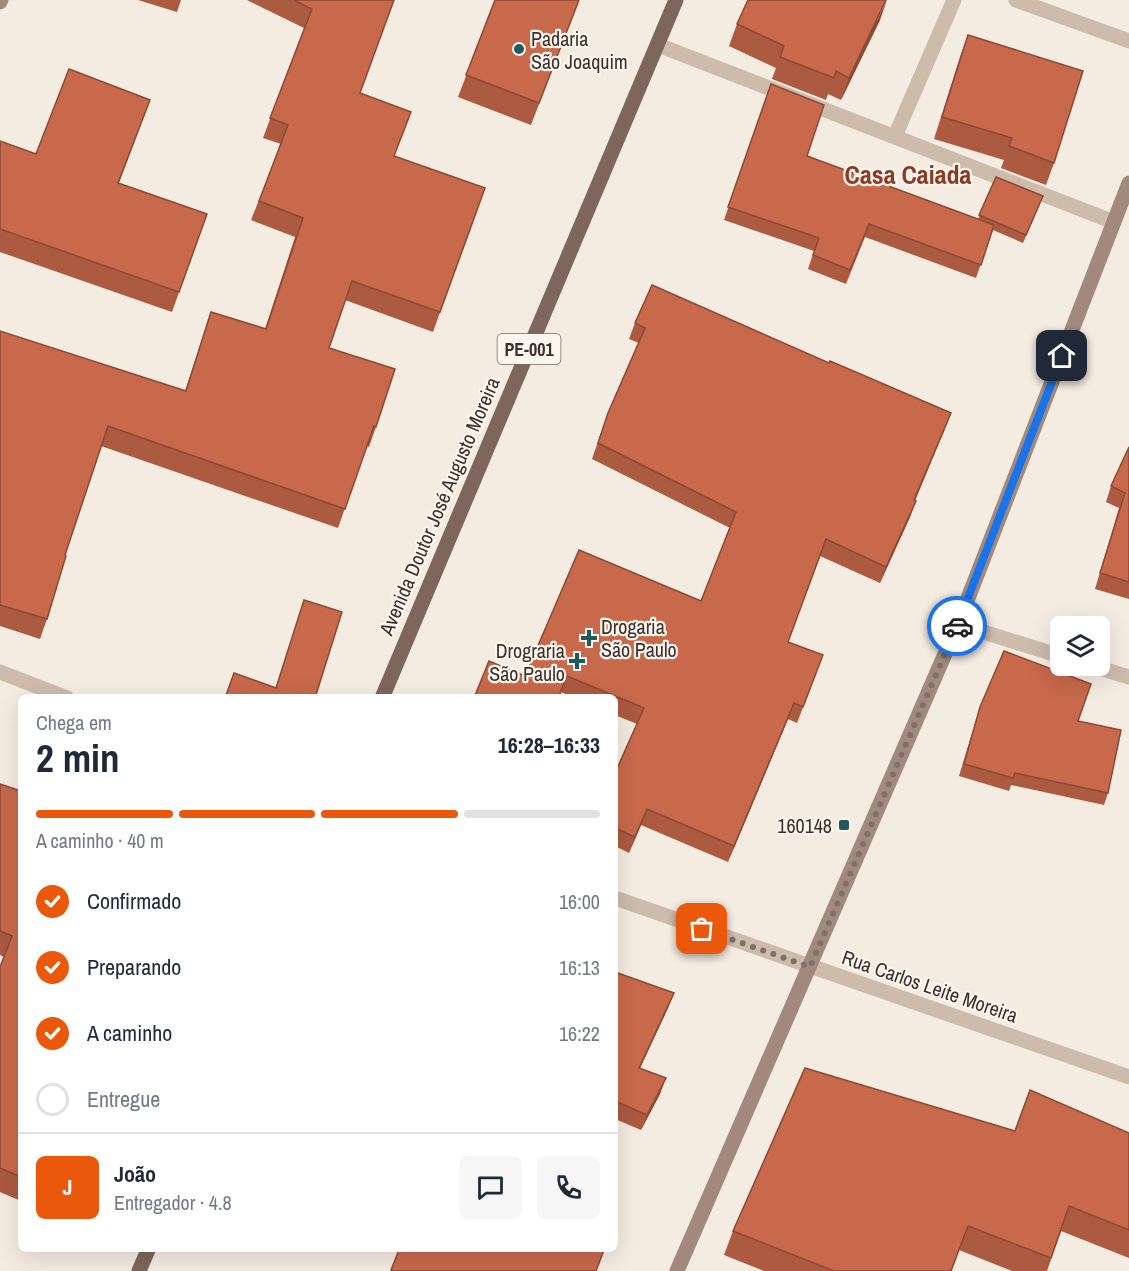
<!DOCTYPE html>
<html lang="pt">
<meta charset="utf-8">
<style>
:root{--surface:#fff;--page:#f6f6f7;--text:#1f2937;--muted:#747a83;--line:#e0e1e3;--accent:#ea580c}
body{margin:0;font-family:"Archivo Narrow",sans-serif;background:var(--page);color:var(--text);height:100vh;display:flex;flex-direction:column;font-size:22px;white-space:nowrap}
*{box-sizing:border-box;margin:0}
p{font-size:20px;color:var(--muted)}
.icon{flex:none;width:33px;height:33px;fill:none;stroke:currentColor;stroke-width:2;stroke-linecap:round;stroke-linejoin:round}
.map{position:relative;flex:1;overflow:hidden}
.side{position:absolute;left:18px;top:694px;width:600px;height:558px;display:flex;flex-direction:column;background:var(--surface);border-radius:9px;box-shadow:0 6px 24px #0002}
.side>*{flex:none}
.buttons{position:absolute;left:1050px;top:616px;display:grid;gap:12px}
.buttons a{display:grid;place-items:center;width:60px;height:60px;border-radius:9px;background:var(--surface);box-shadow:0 6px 24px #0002;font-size:30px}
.pin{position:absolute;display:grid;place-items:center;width:51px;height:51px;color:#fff;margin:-26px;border-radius:12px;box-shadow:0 3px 9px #0006}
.courier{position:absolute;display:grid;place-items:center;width:60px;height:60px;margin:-30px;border:4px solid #1a73e8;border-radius:50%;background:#fff;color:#222;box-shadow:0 2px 8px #0007}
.head em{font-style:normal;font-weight:700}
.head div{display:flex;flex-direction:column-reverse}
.head{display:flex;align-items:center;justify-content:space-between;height:102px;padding:0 18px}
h1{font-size:39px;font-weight:700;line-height:45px}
.bar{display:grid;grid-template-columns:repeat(4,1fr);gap:9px 6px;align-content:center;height:72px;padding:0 18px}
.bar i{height:8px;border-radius:4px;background:var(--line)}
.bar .on{background:var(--accent)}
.bar p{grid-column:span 4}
.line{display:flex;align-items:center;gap:15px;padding:0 18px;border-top:2px solid var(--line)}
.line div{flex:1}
.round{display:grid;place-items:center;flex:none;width:63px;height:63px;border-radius:9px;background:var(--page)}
ol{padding:0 18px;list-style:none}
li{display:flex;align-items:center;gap:18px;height:66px}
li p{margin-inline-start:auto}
li .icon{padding:6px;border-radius:50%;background:var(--accent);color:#fff;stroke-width:4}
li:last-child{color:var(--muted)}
li i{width:33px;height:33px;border:3px solid var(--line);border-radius:50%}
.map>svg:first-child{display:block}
</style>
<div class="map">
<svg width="1129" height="1271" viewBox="0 0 1129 1271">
<rect width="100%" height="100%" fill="#f4ebe1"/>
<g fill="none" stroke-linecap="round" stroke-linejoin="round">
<!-- lane -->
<g stroke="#cdbbac" stroke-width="15">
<path d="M658 45 1114 222"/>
<path d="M895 136 954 0"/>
</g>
<!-- street -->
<g stroke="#cdbbac" stroke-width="15">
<path d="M1016 0 1129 41"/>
<path d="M958 624 1060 656"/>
<path d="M1093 666 1129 677"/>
<path d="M0 672 67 698"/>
<path d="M615 898 1129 1077"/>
</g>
<!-- secondary -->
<g stroke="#a18a7d" stroke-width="15">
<path d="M0 2 1 0"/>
<path d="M677 1271 958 624 1129 183"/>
</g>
<!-- primary -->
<g stroke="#7d675c" stroke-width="15">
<path d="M382 698 676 0"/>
<path d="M139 1271 148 1250"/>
</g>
</g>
<!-- wall -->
<g fill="#ac5a40">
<path d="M138 0H181L177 12Z"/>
<path d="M247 0H394L360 93 394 156 485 188 433 332 345 300 329 348 376 427 369 447 367 446 338 528 101 446 65 555 47 619 40 639 0 626V331L185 391 211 312 265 329 295 237 251 220 281 144 263 138 304 28Z"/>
<path d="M495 0H579L531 125 458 97Z"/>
<path d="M880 20 841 100 828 94 826 100 772 79 776 68 729 46 737 24Z"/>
<path d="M968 35 1054 163 1046 185 1001 168 1004 160 934 139 960 57Z"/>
<path d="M771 84 807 156 978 219 996 177 1040 204 1023 243 993 230 976 278 865 237 846 284 808 269 814 251 724 220Z"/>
<path d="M150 100 119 183 207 214 172 312 0 252V141L36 154Z"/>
<path d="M635 323 829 363 951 413 915 501 910 517 880 583 820 556 788 642 823 655 797 723 788 719 728 862 641 825 629 853 615 846V773L637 724 615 715V698H574L561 692 559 698H474L701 601 730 528 592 459 608 413 639 343 629 339Z"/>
<path d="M1129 447V599L1095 589 1119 508 1106 502 1111 486Z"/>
<path d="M304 600 315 698 276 688Z"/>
<path d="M980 707 1078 721 1108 793 1104 805 1011 785 1009 791 959 776Z"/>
<path d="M0 784 21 791V1201L0 1192V967L4 957 0 955Z"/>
<path d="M615 972 674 993 668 1008 640 1068 660 1094 641 1130 615 1119Z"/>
<path d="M1015 1131 1129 1133V1258L1061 1231 1047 1271H1012L959 1250 951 1271H764L724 1255 733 1231Z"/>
</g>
<!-- shaded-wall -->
<g fill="#8c4a34">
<path d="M887 0 880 20 841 100 849 78Z"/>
<path d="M951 413 945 429 908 516 914 500Z"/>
<path d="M916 501 910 517 880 583 886 567Z"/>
<path d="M794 703 788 719 728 862 734 846Z"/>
<path d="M647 809 641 825 629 853 635 837Z"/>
<path d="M674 993 668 1008 633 1083 639 1068Z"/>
<path d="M666 1078 660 1094 641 1130 647 1115Z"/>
</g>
<!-- building -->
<g fill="#c8694b" stroke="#8c4a34" stroke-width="1.5">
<path d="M294 0H394L360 93 411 112 394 156 485 188 440 312 352 281 329 348 395 369 376 427 374 426 345 509 108 426 65 555 66 556 47 619 0 605V331L186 391 211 312 266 329 303 218 259 201 288 125 270 118 312 9Z"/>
<path d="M495 0H579L539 103 466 75Z"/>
<path d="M748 0H886L849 78 836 71 834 78 780 57 784 46 737 24Z"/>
<path d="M968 35 1083 71 1054 163 1009 146 1012 138 942 117Z"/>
<path d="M69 69 150 100 118 183 207 214 179 292 0 229V141L36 154Z"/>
<path d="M771 84 824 105 807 156 994 225 981 265 869 224 850 270 813 255 819 238 728 207Z"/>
<path d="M996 177 1043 196 1026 235 979 215Z"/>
<path d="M652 285 829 363 830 361 951 413 914 500 916 501 886 567 826 539 788 642 823 655 803 707 794 703 734 846 647 809 635 837 615 828V773L644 708 567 676 558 698H474L489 661 525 676 579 550 701 601 736 512 598 443 608 413 645 328 635 323Z"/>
<path d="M1129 447V582L1100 573 1125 493 1111 486Z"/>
<path d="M304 600 342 612 315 698H225L234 673 276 688Z"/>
<path d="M1004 651 1091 684 1078 721 1121 730 1108 793 1015 773 1013 778 964 764 980 707Z"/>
<path d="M0 784 21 791V1177L0 1168V967L12 936 0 931Z"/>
<path d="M615 972 674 993 639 1068 666 1078 647 1115 615 1101Z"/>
<path d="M805 1068 1015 1131 1030 1090 1129 1133V1230L1069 1206 1051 1258 968 1226 951 1271H834L733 1231Z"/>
<path d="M399 1250H604L596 1271H393L391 1270Z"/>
</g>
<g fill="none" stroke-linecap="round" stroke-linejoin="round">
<!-- done -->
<path stroke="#7c716b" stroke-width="6" stroke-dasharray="0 10.8" d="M702 929 810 967 957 626"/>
<!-- route -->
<path stroke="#1a73e8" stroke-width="8" d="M957 626 1062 356"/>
</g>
<!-- markers -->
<g fill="#1f5a5e" stroke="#fbf5ee" stroke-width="2">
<circle cx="519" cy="49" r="6"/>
<path d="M586 629h6v6h6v6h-6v6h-6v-6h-6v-6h6z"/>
<path d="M574 652h6v6h6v6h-6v6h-6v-6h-6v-6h6z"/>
<rect x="838" y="819" width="12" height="12" rx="3"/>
</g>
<g text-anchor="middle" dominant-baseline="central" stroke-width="4.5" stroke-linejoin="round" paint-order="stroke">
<!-- shield labels -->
<rect fill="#fbf5ee" stroke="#756b66" stroke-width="1.5" x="497.5" y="334" width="63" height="30" rx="4.5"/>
<g font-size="18" font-weight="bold" fill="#3b302b">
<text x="529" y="349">PE-001</text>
</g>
<!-- poi labels -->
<g font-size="20" fill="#3b302b" stroke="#fbf5ee" text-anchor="start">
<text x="531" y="38">Padaria<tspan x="531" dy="23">São Joaquim</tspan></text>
<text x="601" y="626">Drogaria<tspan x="601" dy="23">São Paulo</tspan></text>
<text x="565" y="650" text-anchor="end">Drograria<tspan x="565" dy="23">São Paulo</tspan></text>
<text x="832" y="825" text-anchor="end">160148</text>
</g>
<!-- street labels -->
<g font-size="20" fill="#3b302b" stroke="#fbf5ee">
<text transform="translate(439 506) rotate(-67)">Avenida Doutor José Augusto Moreira</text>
<text transform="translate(930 986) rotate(19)">Rua Carlos Leite Moreira</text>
</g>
<!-- district labels -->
<g font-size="26" font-weight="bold" fill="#8c3b22" stroke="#fbf5ee">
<text x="908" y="174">Casa Caiada</text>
</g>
</g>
</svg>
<div class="buttons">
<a><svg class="icon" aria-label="layers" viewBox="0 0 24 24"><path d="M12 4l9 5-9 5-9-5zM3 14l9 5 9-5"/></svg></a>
</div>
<div class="pin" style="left:702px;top:929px;background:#ea580c"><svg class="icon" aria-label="bag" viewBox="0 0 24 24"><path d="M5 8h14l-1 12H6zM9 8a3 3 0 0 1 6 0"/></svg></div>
<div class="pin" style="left:1062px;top:356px;background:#1f2937"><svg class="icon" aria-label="home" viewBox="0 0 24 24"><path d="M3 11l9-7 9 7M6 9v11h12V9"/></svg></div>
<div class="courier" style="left:957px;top:626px"><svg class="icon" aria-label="car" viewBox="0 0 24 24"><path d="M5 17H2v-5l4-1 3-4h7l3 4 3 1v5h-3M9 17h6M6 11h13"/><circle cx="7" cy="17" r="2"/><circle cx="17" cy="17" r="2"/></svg></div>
<section class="side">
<div class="head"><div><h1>2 min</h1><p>Chega em</p></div><em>16:28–16:33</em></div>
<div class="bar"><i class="on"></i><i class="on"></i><i class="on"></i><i></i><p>A caminho · 40 m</p></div>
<ol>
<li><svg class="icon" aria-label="check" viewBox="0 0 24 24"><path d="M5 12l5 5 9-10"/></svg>Confirmado<p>16:00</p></li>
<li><svg class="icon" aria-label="check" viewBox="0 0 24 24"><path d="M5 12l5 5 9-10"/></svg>Preparando<p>16:13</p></li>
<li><svg class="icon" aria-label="check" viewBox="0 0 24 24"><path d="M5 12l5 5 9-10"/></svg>A caminho<p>16:22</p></li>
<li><i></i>Entregue</li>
</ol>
<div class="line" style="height:108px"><b class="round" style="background:var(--accent);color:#fff">J</b><div><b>João</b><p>Entregador · 4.8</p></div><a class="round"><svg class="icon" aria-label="chat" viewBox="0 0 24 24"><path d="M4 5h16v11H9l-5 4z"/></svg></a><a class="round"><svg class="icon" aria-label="phone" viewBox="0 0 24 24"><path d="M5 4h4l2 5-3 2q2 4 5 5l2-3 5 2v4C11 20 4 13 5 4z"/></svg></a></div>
</section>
</div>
